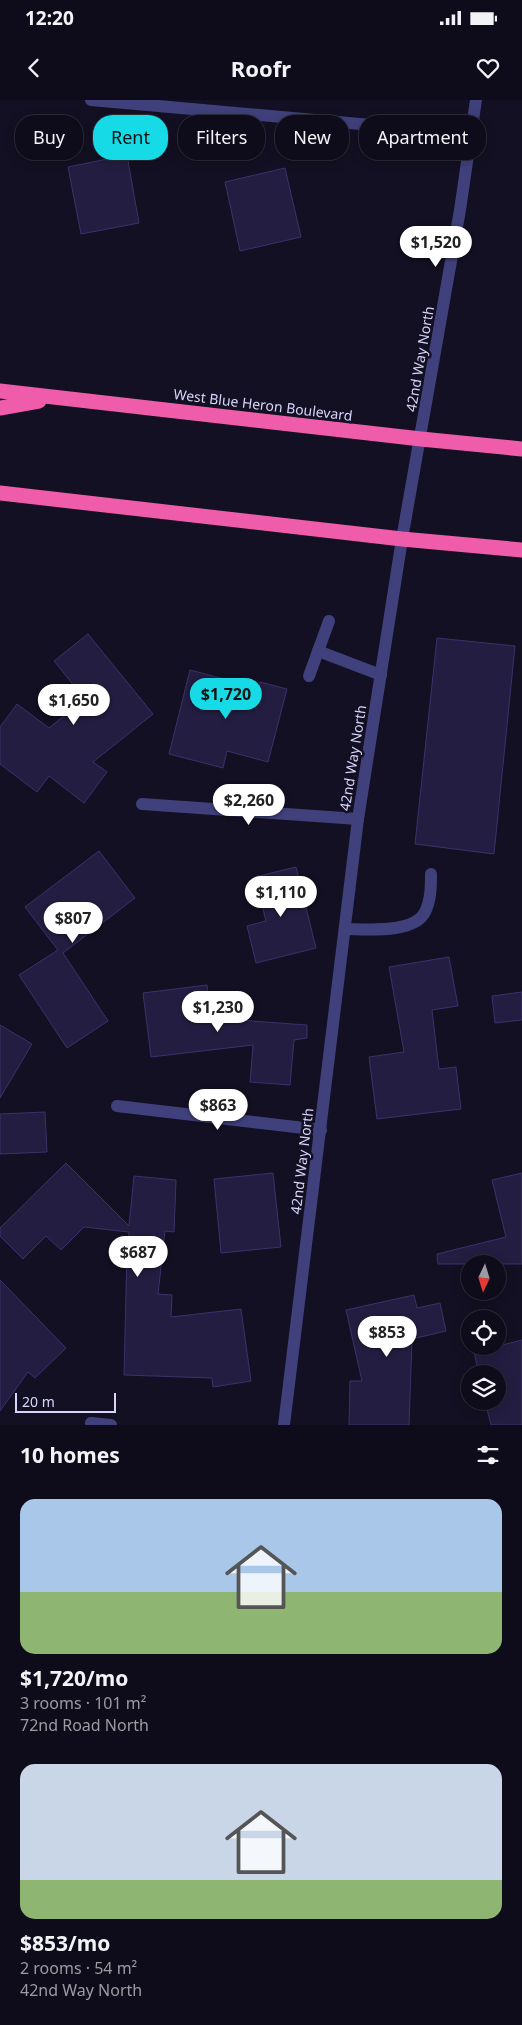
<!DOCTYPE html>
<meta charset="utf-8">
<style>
:root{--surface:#0e0c1a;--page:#171523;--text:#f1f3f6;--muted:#9b9ba2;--line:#2e2c39;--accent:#16dbe6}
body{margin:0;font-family:"Noto Sans",sans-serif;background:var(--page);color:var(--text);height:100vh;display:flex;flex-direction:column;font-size:19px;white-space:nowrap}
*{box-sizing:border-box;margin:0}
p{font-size:16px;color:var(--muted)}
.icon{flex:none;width:28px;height:28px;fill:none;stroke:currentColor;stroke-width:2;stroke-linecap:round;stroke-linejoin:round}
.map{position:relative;height:1325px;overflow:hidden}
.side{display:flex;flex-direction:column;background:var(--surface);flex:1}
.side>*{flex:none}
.banner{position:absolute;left:15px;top:15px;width:492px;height:45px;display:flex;gap:10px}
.needle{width:32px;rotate:184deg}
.controls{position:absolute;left:461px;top:1155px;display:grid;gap:10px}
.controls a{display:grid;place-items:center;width:45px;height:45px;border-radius:50%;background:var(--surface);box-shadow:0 2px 12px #0003,0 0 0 1px var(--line);font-size:25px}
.scale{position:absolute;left:15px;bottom:12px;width:101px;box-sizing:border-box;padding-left:5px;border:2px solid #d8d5fb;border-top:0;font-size:14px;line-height:18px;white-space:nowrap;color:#d8d5fb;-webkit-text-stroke:4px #121022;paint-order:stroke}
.price{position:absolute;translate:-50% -42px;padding:0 11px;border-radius:18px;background:#fff;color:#222;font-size:16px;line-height:32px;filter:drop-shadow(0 1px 2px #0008)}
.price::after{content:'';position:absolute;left:50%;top:30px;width:15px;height:11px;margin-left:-8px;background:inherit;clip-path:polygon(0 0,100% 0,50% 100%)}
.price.active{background:var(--accent);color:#111}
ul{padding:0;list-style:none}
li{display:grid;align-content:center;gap:10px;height:265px;padding:0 20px}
li span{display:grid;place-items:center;height:155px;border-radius:15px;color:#555}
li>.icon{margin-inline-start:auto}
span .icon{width:90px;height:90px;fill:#fffc;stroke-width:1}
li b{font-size:21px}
h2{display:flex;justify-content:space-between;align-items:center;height:60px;padding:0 20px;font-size:21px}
.pill{padding:0 18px;border-radius:20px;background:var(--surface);box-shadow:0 2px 12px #0003,0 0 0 1px var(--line);font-size:18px;line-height:45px}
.pill.active{background:var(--accent);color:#111}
.status{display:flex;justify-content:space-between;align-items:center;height:35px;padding:0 25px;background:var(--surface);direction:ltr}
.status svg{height:14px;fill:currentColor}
header{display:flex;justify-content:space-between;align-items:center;height:65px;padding:0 20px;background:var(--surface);font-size:22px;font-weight:700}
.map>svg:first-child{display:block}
.building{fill:#231e41;stroke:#3b326b}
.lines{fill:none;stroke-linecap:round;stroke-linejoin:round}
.lane{stroke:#40407c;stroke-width:12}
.street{stroke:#40407c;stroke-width:12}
.highway{stroke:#ef5caa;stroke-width:15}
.labels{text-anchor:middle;stroke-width:5;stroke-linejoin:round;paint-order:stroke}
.street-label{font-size:14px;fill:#d8d5fb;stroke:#121022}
</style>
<div class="status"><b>12:20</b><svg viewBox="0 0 49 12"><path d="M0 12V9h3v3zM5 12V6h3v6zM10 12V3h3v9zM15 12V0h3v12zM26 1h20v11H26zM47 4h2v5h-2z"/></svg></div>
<header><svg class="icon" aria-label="back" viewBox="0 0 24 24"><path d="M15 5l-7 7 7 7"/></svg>Roofr<svg class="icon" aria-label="heart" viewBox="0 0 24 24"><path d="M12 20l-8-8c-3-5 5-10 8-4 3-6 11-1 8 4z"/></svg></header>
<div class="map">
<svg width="522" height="1325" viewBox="0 0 522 1325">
<rect width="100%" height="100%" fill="#121022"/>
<g class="building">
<path d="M 127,55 L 139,123 L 81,134 L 68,67 Z"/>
<path d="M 285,68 L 301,137 L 240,151 L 225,82 Z"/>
<path d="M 88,534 L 153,614 L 93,662 L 107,672 L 84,703 L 49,676 L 37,692 L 0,664 L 0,627 L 17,604 L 49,628 L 85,599 L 54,561 Z"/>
<path d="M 437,538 L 515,546 L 494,754 L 415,744 Z"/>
<path d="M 190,570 L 259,588 L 260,582 L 287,589 L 268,662 L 227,651 L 223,668 L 169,654 Z"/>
<path d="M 99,751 L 135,798 L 63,853 L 108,921 L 67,948 L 19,875 L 58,850 L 25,807 Z"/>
<path d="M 296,767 L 316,848 L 256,863 L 247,826 L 266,821 L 255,777 Z"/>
<path d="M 449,857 L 458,906 L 432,910 L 439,969 L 456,967 L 461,1009 L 377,1019 L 369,957 L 404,952 L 389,867 Z"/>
<path d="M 207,885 L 211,918 L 307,925 L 307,938 L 294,940 L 290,985 L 250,982 L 253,945 L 151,957 L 143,893 Z"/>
<path d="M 522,892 L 522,920 L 495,923 L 492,896 Z"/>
<path d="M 0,925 L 32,944 L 0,998 Z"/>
<path d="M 45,1012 L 47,1052 L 0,1054 L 0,1014 Z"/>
<path d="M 66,1063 L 129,1126 L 134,1076 L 176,1080 L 174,1132 L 165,1131 L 158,1194 L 172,1195 L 171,1217 L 241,1209 L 251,1281 L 213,1287 L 212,1278 L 124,1275 L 127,1153 L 129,1132 L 84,1127 L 61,1150 L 46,1136 L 23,1159 L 0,1136 L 0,1128 Z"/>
<path d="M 273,1073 L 281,1147 L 221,1153 L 214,1079 Z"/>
<path d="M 522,1073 L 522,1164 L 438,1164 L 437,1154 L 506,1137 L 492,1080 Z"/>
<path d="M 0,1180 L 66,1248 L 35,1278 L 28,1272 L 0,1311 Z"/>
<path d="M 414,1195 L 417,1208 L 440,1203 L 446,1231 L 412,1239 L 409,1325 L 349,1325 L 350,1281 L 362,1281 L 346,1210 Z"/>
<path d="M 522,1240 L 522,1325 L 491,1325 L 485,1301 L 498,1301 L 498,1274 L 479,1274 L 474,1252 Z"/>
</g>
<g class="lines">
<g class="lane">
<path d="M 318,551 L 381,575"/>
<path d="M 309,576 L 329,521"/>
<path d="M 345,829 C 366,829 414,834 425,812 C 431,800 431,786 431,774"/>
</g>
<g class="street">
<path d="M 91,0 L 472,34"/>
<path d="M 142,704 L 358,719"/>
<path d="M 117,1006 L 321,1030"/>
<path d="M 91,1323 L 111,1325"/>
<path d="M 284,1325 L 358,719 L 402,439 L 460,110 L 476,0"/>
</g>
<g class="highway">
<path d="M 0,291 L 421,339 L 522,349"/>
<path d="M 0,308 L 39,301"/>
<path d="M 0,393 L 402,439 L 522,450"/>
</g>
</g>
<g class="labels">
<g class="street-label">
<text transform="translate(420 259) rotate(-80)" y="5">42nd Way North</text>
<text transform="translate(263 305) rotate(7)" y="5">West Blue Heron Boulevard</text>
<text transform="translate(353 658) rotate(-81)" y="5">42nd Way North</text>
<text transform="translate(302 1061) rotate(-83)" y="5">42nd Way North</text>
</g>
</g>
</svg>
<div class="controls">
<a><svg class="needle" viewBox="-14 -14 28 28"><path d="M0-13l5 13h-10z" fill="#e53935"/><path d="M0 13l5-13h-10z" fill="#9b9ba2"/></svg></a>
<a><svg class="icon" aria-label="locate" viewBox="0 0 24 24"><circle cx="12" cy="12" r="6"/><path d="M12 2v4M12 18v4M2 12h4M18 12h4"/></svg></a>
<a><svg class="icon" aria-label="layers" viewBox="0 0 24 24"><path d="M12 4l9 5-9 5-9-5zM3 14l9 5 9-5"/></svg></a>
</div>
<div class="scale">20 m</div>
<b class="price" style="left:436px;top:168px">$1,520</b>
<b class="price active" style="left:226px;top:620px">$1,720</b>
<b class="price" style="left:74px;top:626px">$1,650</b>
<b class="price" style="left:249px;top:726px">$2,260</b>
<b class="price" style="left:281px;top:818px">$1,110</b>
<b class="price" style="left:73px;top:844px">$807</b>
<b class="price" style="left:218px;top:933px">$1,230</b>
<b class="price" style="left:218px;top:1031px">$863</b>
<b class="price" style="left:138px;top:1178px">$687</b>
<b class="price" style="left:387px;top:1258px">$853</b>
<div class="banner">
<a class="pill">Buy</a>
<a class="pill active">Rent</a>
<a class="pill">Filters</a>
<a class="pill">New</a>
<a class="pill">Apartment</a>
</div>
</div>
<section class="side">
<h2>10 homes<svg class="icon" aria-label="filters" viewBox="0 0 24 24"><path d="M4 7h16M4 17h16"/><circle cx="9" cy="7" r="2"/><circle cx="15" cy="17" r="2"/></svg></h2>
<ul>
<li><span style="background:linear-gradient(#a9c7e8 60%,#8fb573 0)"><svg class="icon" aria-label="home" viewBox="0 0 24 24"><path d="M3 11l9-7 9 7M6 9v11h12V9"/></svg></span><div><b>$1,720/mo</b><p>3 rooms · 101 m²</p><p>72nd Road North</p></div></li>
<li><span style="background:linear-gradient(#c9d6e8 75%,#8fb573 0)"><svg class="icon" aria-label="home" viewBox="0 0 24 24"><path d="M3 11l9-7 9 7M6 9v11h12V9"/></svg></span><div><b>$853/mo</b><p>2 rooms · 54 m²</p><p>42nd Way North</p></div></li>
</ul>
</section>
